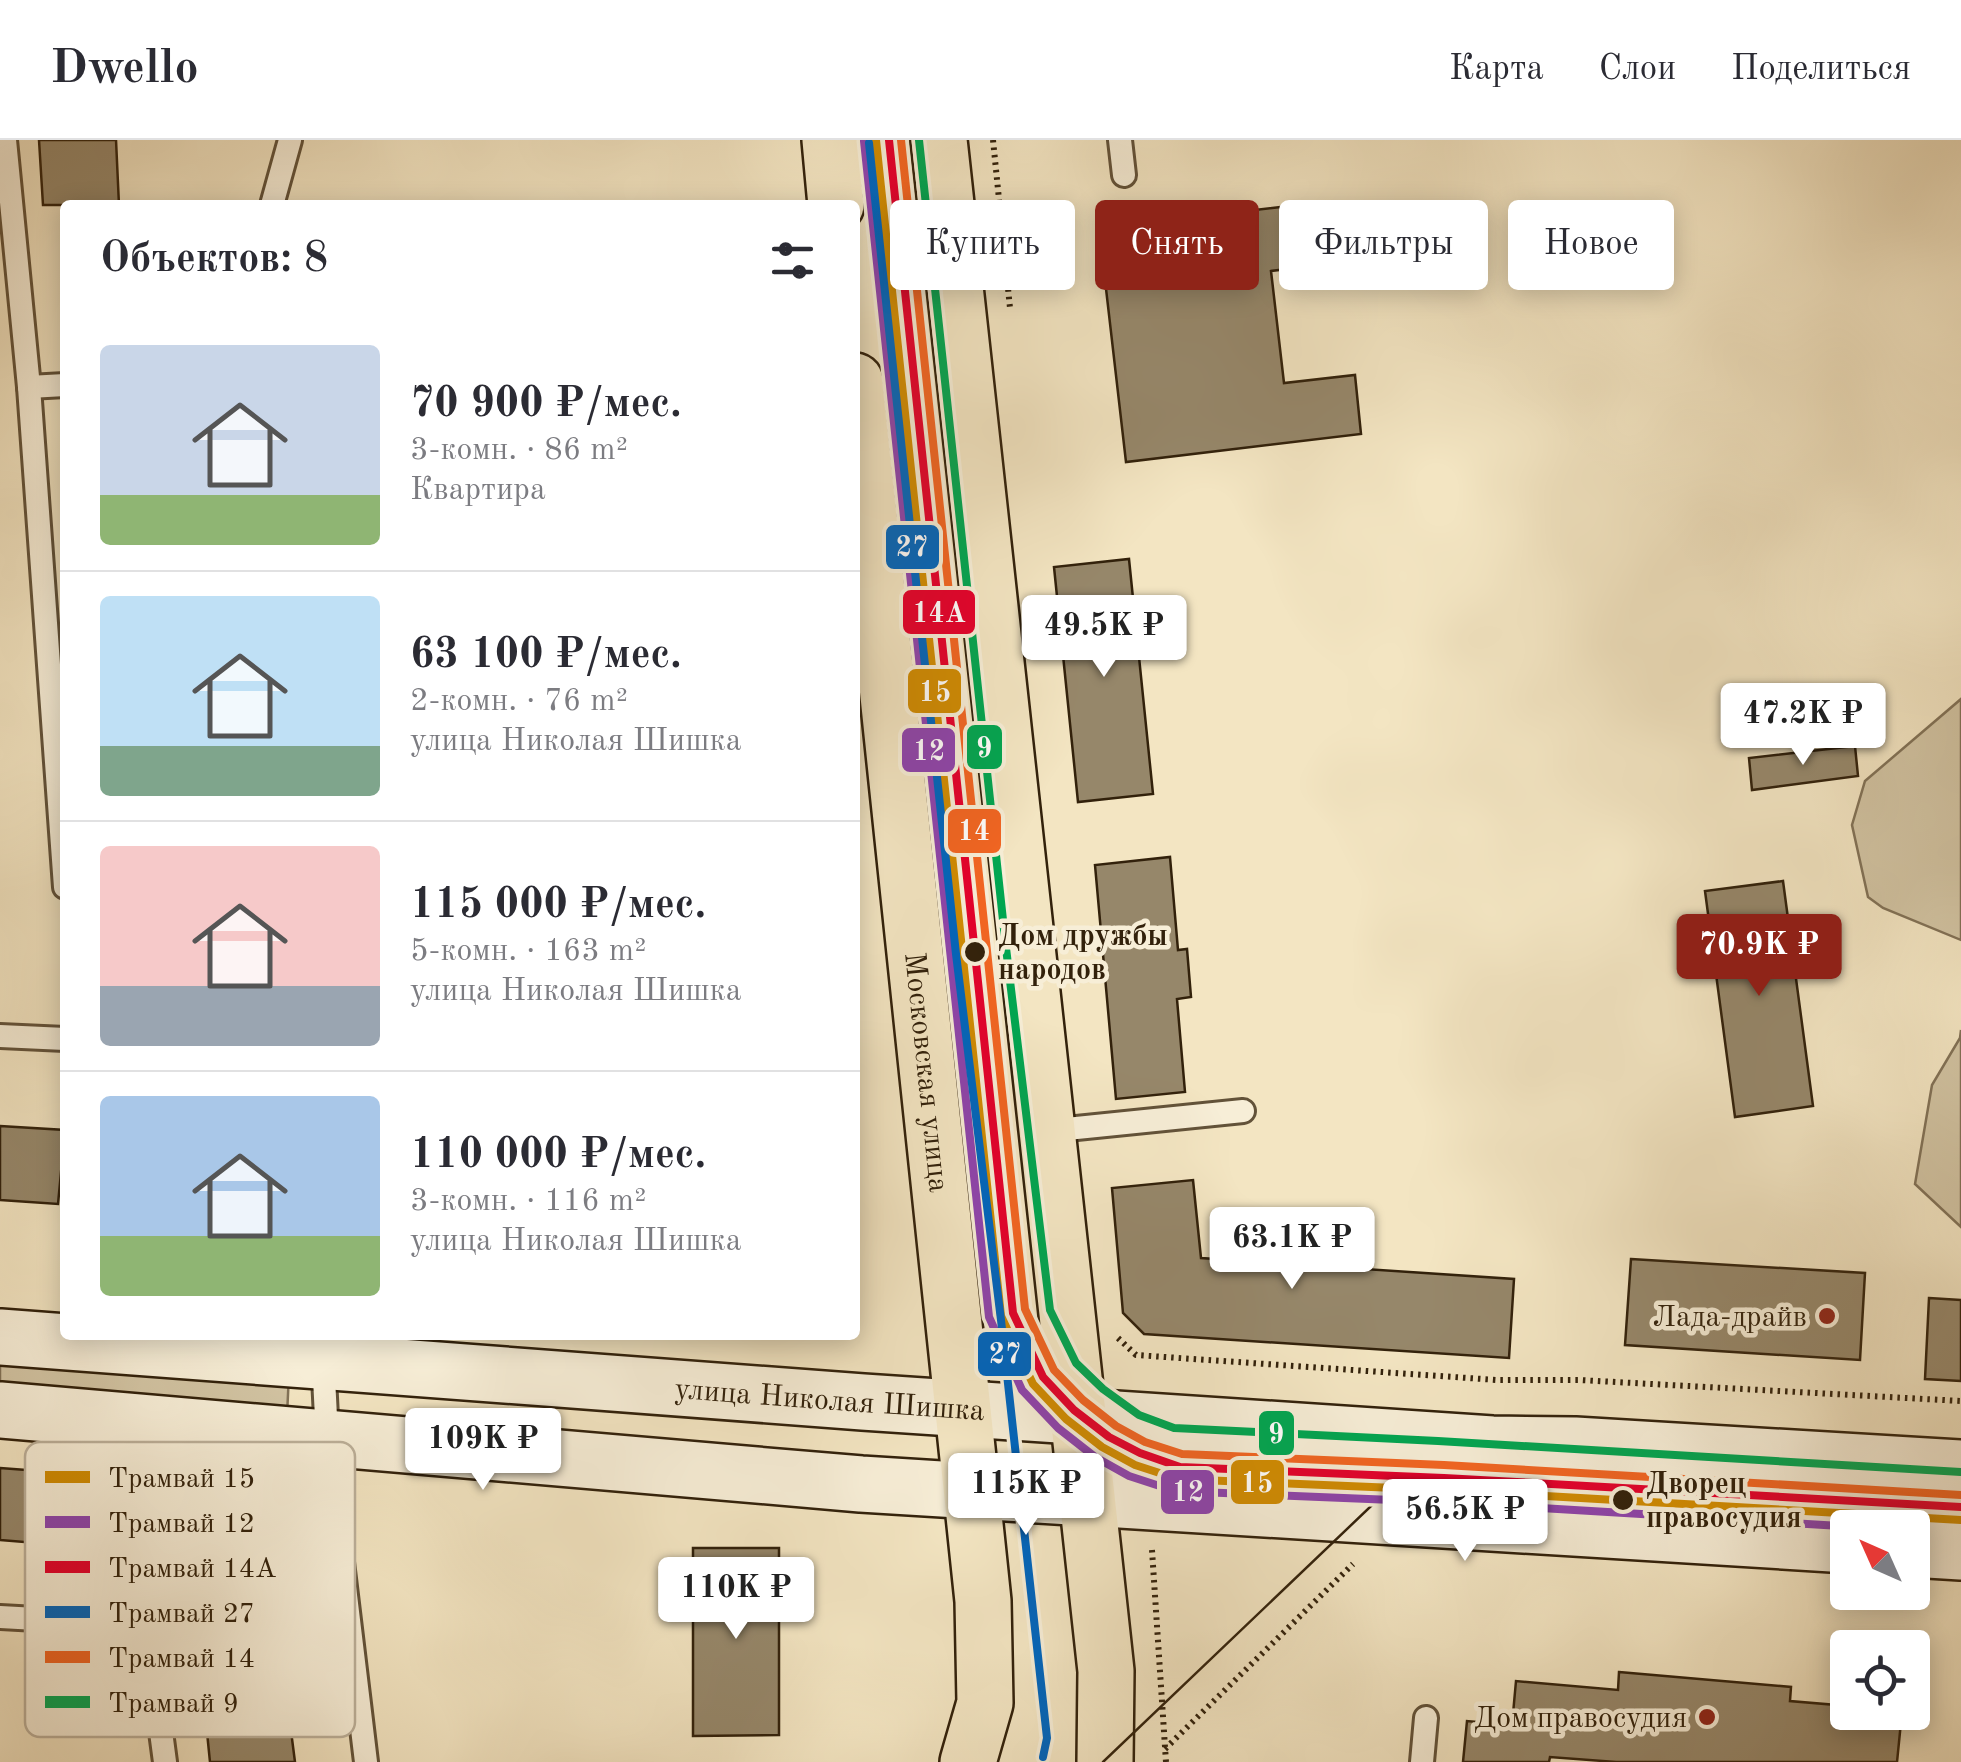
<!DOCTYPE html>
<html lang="ru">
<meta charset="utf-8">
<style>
:root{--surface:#fff;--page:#f2f2f3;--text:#2b2b33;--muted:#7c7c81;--line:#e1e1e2;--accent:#8f2418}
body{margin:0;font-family:"Old Standard TT",serif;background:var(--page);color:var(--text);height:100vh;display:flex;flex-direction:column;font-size:38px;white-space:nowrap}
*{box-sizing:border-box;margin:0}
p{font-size:32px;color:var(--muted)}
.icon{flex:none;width:55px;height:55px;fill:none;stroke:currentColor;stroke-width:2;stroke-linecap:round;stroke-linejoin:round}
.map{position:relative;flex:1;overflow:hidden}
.details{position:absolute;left:60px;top:60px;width:800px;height:1140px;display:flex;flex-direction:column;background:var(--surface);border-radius:10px;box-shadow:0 5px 25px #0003}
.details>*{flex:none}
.guide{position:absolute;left:890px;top:60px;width:920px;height:90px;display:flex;gap:20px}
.needle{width:65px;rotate:315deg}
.controls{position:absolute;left:1830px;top:1370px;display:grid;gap:20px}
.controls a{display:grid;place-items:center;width:100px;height:100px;border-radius:10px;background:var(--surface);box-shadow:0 5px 25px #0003;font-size:50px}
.price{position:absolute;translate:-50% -85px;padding:0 22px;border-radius:10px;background:#fff;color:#222;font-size:32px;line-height:65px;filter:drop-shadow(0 2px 5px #0008)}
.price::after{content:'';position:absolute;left:50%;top:60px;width:30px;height:22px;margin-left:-15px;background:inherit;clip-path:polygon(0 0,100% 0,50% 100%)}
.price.current{background:var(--accent);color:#fff}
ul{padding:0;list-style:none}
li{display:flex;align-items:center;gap:30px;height:250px;padding:0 40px}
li+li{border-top:2px solid var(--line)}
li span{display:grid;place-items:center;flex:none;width:280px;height:200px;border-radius:10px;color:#555}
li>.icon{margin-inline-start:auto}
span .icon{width:120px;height:120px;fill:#fffc;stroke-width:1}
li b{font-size:42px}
h2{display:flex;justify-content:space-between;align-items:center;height:120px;padding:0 40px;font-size:42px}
.chip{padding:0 35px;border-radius:10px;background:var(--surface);box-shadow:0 5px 25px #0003;font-size:35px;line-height:90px}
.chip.current{background:var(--accent);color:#fff}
header{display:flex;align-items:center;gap:60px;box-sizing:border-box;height:140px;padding:0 50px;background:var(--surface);border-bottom:2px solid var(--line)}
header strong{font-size:48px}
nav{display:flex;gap:55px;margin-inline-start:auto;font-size:35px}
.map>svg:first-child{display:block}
.green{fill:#d2c4a3;stroke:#827257;stroke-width:2.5}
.building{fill:#96876a;stroke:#32210b;stroke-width:2.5}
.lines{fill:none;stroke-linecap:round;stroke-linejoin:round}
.lane-casing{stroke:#625239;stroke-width:28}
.secondary-casing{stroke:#32210b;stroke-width:60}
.primary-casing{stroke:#32210b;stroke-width:60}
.path{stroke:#32210b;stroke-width:6;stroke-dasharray:2.5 5;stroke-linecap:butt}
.lane{stroke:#f7eed7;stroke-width:22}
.secondary{stroke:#f7eed7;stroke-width:55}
.primary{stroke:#f3e5c2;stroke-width:55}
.tram{stroke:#32210b;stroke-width:2.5}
.tram-1-casing{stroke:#f7eed7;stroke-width:15}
.tram-2-casing{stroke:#f7eed7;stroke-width:15}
.tram-3-casing{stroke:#f7eed7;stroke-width:15}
.tram-4-casing{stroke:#f7eed7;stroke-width:15}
.tram-5-casing{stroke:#f7eed7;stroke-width:15}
.tram-6-casing{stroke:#f7eed7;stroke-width:15}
.tram-1{stroke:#d08b02;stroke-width:8}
.tram-2{stroke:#8e44ad;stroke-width:8}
.tram-3{stroke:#e4002b;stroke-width:8}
.tram-4{stroke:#0065bd;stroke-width:8}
.tram-5{stroke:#f26522;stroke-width:8}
.tram-6{stroke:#00a651;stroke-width:8}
.stop-dot{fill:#32210b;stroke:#f7eed7;stroke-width:4}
.poi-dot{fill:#8f2418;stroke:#f7eed7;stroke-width:4}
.labels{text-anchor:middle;stroke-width:9;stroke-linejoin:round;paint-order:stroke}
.stop-label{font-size:30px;font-weight:bold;fill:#32210b;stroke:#f7eed7;text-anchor:start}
.street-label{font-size:30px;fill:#32210b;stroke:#f7eed7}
.poi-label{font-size:30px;fill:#32210b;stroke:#f7eed7;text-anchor:end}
.key{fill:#f7eed7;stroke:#bcb09a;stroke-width:2.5}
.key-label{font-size:28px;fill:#32210b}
.line-badge{stroke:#f7eed7;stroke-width:4}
.badge-label{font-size:28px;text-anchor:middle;font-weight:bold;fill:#fff}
</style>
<header>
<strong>Dwello</strong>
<nav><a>Карта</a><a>Слои</a><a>Поделиться</a></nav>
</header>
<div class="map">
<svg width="1961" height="1622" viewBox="0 0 1961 1622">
<rect width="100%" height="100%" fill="#f3e5c2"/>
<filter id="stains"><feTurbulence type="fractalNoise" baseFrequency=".002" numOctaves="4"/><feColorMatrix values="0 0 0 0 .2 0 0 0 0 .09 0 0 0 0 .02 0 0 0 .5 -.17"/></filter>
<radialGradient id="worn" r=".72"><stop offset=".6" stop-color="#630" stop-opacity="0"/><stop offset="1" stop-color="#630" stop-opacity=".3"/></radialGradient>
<g class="green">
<path d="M 1961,559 L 1961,800 L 1883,768 L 1868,757 L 1852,685 L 1865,641 Z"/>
<path d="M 1961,890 L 1961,1087 L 1915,1044 L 1932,945 L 1960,898 Z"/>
<path d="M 0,1216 L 289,1233 L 287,1276 L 0,1259 Z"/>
</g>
<g class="building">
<path d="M 39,0 L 116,0 L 119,65 L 43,65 Z"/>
<path d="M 1307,64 L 1308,73 L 1333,70 L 1339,123 L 1271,131 L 1284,243 L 1355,235 L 1361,294 L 1126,322 L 1099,88 Z"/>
<path d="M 1129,419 L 1153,654 L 1078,662 L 1054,427 Z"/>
<path d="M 1855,606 L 1858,636 L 1752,650 L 1749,618 Z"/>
<path d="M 1170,717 L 1178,810 L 1187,809 L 1191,857 L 1177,859 L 1185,952 L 1116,959 L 1095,725 Z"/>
<path d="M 1783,741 L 1813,966 L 1735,977 L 1705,751 Z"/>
<path d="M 0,986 L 65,990 L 58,1064 L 0,1060 Z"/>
<path d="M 1193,1040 L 1201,1118 L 1514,1139 L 1509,1218 L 1144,1194 L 1123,1173 L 1112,1048 Z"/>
<path d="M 1631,1119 L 1865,1133 L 1860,1220 L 1625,1205 Z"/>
<path d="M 1929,1158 L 1961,1160 L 1961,1241 L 1925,1239 Z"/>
<path d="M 0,1328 L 92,1335 L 85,1407 L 0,1400 Z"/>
<path d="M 259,1342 L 295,1622 L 210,1622 L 183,1354 Z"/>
<path d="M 693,1408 L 779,1408 L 779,1595 L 693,1596 Z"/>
<path d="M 1619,1532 L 1791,1547 L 1790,1561 L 1848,1566 L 1848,1572 L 1902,1572 L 1897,1622 L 1616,1622 L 1550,1617 L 1549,1622 L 1463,1622 L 1467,1581 L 1512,1585 L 1516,1541 L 1618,1550 Z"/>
</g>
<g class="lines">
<g class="lane-casing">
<g id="lane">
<path d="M 5,0 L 29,247 L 65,747"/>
<path d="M 1120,0 L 1124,35"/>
<path d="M 272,65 L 290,0"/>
<path d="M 29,247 L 65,245"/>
<path d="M 0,896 L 65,899"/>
<path d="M 1047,991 L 1243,971"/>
<path d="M 323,1218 L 327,1297 L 366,1622"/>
<path d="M 135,1395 L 165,1622"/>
<path d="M 0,1477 L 91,1482"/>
<path d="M 1422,1622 L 1426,1578"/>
</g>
</g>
<g class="secondary-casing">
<g id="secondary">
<path id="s1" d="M 0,1197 L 863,1262 L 1492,1304 L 1575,1305 L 1961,1328"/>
<path d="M 0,1270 L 861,1344 L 1848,1405"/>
<path d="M 1912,1409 L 1961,1412"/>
</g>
</g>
<g class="primary-casing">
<g id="primary">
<path d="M 830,0 L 836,65"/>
<path d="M 939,0 L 1106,1531 L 1105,1622"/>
<path id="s2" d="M 855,241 L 983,1461 L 985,1563 L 968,1622"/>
</g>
</g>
<g class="path">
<path d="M 993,0 L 1010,168"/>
<path d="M 1118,1198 L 1136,1215 L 1497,1240 L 1579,1240 L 1961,1261"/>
<path d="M 1152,1410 L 1166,1622"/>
<path d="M 1853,1455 L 1901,1458"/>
<path d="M 1165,1609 L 1353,1424"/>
</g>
<use href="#lane" class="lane"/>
<use href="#secondary" class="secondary"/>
<use href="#primary" class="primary"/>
<path class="tram" d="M 1103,1622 L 1391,1347 L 1437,1326"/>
<g class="tram-1-casing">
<path id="tram-1" d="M 876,0 L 1001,1176 L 1033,1244 L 1066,1279 L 1102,1307 L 1135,1325 L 1178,1339 L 1443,1350 L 1961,1380"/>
</g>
<g class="tram-2-casing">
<path id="tram-2" d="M 864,1 L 989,1177 L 1022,1250 L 1058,1288 L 1095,1317 L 1129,1336 L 1175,1351 L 1442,1362 L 1874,1388"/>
</g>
<g class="tram-3-casing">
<path id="tram-3" d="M 889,0 L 1013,1173 L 1043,1237 L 1074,1270 L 1109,1297 L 1140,1313 L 1180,1327 L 1444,1338 L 1961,1367"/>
</g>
<g class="tram-4-casing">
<path id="tram-4" d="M 869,3 L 956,814 L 1001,1180 L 1047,1598 L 1043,1617"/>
</g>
<g class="tram-5-casing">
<path id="tram-5" d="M 901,0 L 1025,1169 L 1054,1230 L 1083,1260 L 1116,1286 L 1145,1302 L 1182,1314 L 1444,1325 L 1961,1355"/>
</g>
<g class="tram-6-casing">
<path id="tram-6" d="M 919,0 L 1006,808 L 1050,1170 L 1076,1223 L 1103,1249 L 1139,1275 L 1174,1288 L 1438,1301 L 1961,1332"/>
</g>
<use href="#tram-1" class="tram-1"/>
<use href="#tram-2" class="tram-2"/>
<use href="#tram-3" class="tram-3"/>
<use href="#tram-4" class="tram-4"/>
<use href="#tram-5" class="tram-5"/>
<use href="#tram-6" class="tram-6"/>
</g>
<g class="stop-dot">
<circle cx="975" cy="812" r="12"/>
<circle cx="1623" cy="1360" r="12"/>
</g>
<g class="poi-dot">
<circle cx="1827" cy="1176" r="10"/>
<circle cx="1707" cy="1577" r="10"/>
</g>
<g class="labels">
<g class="stop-label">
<text x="998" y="805">Дом дружбы<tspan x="998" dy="34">народов</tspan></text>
<text x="1646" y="1353">Дворец<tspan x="1646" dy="34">правосудия</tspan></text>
</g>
<g class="street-label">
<text dy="10" stroke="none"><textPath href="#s2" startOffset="695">Московская улица</textPath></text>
<text dy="10" stroke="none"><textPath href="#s1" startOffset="832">улица Николая Шишка</textPath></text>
</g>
<g class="poi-label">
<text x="1807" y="1186">Лада-драйв</text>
<text x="1687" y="1587">Дом правосудия</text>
</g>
</g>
<rect x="25" y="1302" width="330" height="295" rx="15" class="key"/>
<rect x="45" y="1331" width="45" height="12" fill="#d08b02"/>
<rect x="45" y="1376" width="45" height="12" fill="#8e44ad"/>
<rect x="45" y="1421" width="45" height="12" fill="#e4002b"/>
<rect x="45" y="1466" width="45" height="12" fill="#0065bd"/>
<rect x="45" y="1511" width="45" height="12" fill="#f26522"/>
<rect x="45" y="1556" width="45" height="12" fill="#00a651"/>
<g class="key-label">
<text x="108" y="1347">Трамвай 15</text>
<text x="108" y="1392">Трамвай 12</text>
<text x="108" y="1437">Трамвай 14А</text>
<text x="108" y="1482">Трамвай 27</text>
<text x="108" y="1527">Трамвай 14</text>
<text x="108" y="1572">Трамвай 9</text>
</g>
<g class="line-badge">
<rect x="884" y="383" width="57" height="48" rx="10" fill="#0065bd"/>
<rect x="901" y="448" width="76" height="48" rx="10" fill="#e4002b"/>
<rect x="906" y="527" width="57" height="48" rx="10" fill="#d08b02"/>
<rect x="965" y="583" width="39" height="48" rx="10" fill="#00a651"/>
<rect x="900" y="586" width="57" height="48" rx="10" fill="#8e44ad"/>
<rect x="946" y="667" width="57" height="48" rx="10" fill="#f26522"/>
<rect x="976" y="1190" width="57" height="48" rx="10" fill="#0065bd"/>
<rect x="1257" y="1269" width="39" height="48" rx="10" fill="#00a651"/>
<rect x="1229" y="1318" width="57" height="48" rx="10" fill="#d08b02"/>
<rect x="1159" y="1328" width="57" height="48" rx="10" fill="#8e44ad"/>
</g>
<g class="badge-label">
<text x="912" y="416">27</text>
<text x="939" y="482">14А</text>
<text x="935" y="561">15</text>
<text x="984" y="617">9</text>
<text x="929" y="620">12</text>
<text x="974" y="700">14</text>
<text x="1005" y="1223">27</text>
<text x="1276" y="1303">9</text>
<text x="1257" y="1352">15</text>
<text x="1188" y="1361">12</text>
</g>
<rect width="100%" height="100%" filter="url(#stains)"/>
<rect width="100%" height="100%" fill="url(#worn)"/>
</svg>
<div class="controls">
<a><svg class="needle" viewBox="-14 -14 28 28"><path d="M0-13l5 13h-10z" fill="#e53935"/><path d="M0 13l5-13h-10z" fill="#7c7c81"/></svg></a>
<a><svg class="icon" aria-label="locate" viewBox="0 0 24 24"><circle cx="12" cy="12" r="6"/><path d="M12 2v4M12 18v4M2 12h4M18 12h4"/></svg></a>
</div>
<b class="price" style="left:1104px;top:540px">49.5K ₽</b>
<b class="price" style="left:1803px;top:628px">47.2K ₽</b>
<b class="price current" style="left:1759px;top:859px">70.9K ₽</b>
<b class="price" style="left:1292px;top:1152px">63.1K ₽</b>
<b class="price" style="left:483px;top:1353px">109K ₽</b>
<b class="price" style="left:1026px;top:1398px">115K ₽</b>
<b class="price" style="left:1465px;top:1424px">56.5K ₽</b>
<b class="price" style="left:736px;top:1502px">110K ₽</b>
<div class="guide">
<a class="chip">Купить</a>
<a class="chip current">Снять</a>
<a class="chip">Фильтры</a>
<a class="chip">Новое</a>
</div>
<section class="details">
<h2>Объектов: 8<svg class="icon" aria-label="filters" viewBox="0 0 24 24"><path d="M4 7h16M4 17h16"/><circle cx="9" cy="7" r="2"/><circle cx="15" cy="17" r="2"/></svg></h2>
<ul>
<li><span style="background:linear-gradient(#c9d6e8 75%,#8fb573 0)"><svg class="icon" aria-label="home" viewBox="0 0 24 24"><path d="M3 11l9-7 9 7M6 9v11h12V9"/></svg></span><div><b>70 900 ₽/мес.</b><p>3-комн. · 86 m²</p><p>Квартира</p></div></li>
<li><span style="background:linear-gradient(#bfe0f5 75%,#7fa58c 0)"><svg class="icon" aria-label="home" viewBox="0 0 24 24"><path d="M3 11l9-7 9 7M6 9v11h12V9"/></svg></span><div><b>63 100 ₽/мес.</b><p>2-комн. · 76 m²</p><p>улица Николая Шишка</p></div></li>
<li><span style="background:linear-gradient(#f6c9c9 70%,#9aa5b1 0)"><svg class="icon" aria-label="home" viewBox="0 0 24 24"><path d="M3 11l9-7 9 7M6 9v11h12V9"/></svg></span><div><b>115 000 ₽/мес.</b><p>5-комн. · 163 m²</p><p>улица Николая Шишка</p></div></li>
<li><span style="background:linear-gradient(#a9c7e8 70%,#8fb573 0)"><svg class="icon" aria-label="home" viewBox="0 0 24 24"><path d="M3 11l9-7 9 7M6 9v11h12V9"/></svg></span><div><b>110 000 ₽/мес.</b><p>3-комн. · 116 m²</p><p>улица Николая Шишка</p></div></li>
</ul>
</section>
</div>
